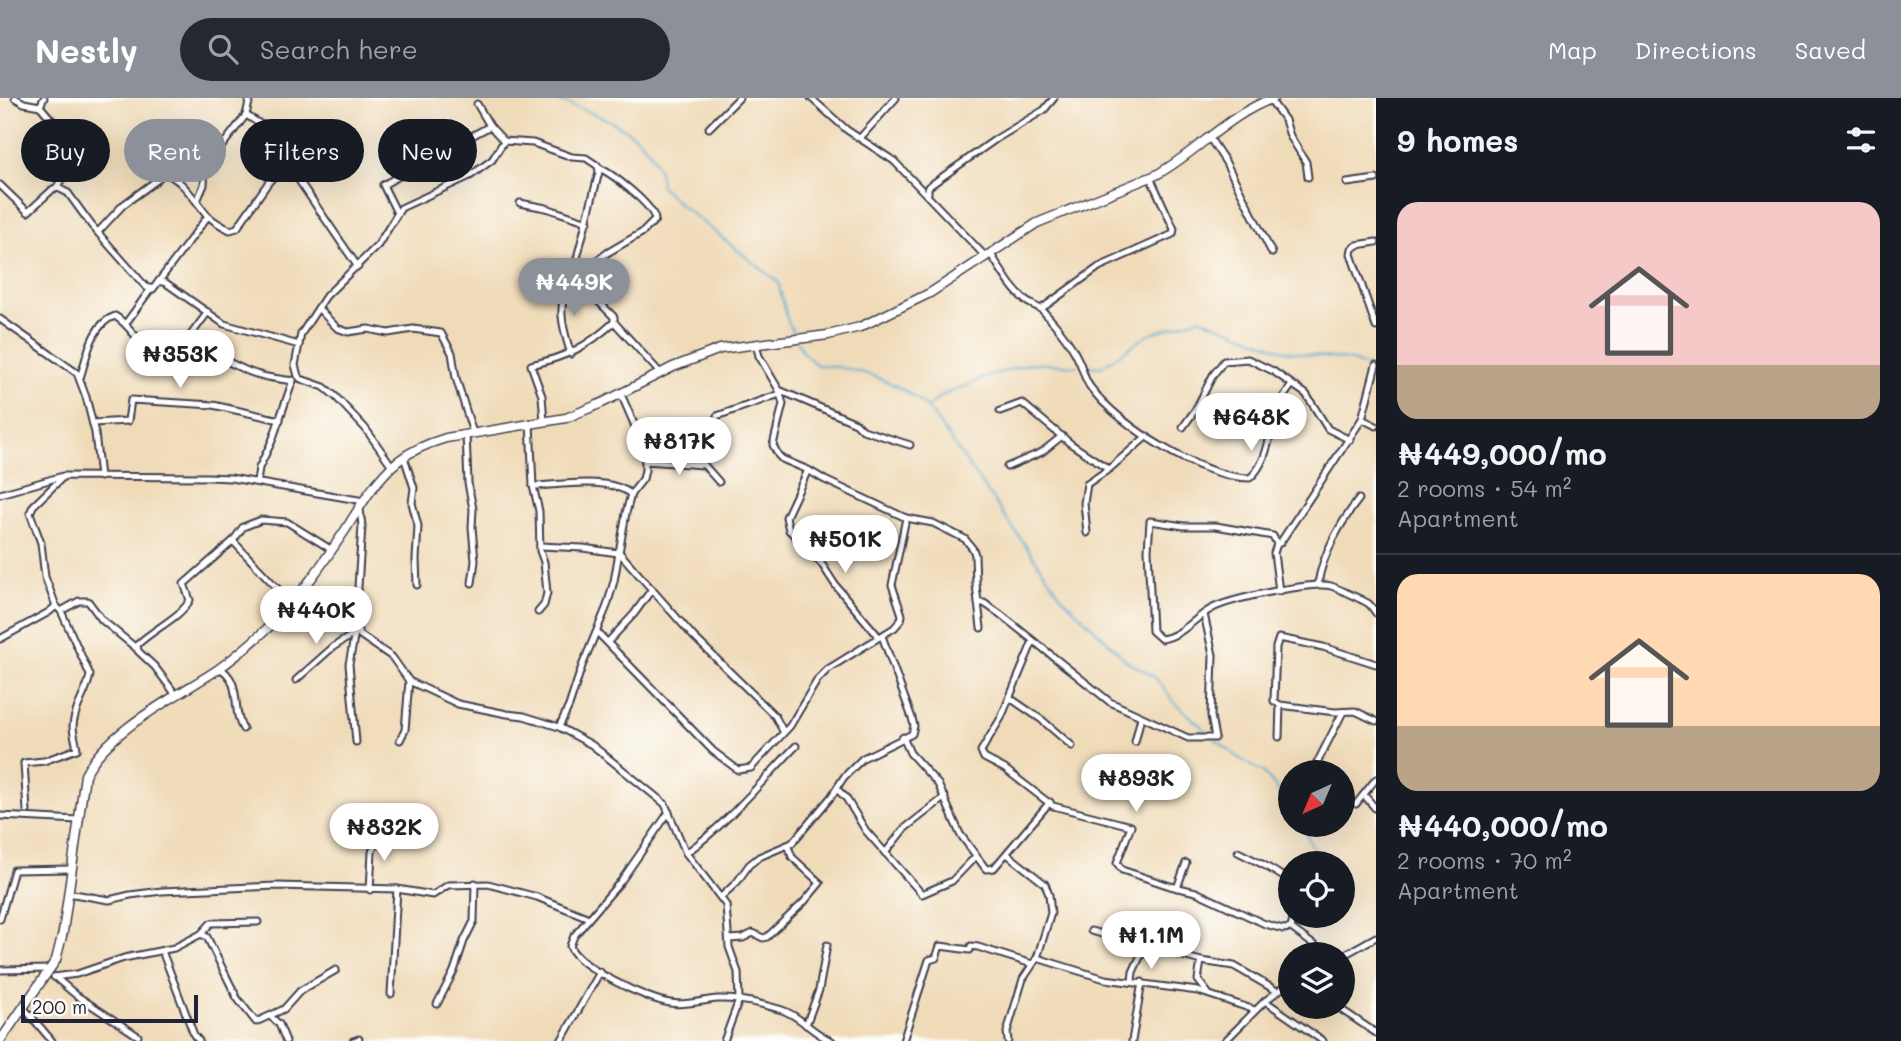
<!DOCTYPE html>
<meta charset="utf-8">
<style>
:root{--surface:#171b24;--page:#242831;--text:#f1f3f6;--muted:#9ea1a6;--line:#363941;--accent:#8c9099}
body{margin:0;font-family:Mali,sans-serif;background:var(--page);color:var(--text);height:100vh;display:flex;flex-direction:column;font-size:26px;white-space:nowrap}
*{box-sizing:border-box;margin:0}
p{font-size:23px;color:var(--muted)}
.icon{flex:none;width:38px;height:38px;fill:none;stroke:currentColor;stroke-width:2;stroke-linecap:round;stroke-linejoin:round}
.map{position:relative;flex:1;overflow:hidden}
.details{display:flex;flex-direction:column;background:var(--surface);width:525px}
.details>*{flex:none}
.guide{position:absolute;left:21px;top:21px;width:665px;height:63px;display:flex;gap:14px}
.needle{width:46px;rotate:224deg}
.buttons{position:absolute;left:1278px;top:662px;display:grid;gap:14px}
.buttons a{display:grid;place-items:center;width:77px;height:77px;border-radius:50%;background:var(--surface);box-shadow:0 7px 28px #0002;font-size:35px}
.scale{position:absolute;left:21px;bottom:18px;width:177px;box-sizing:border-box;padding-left:7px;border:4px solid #22223b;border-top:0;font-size:19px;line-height:24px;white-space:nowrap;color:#22223b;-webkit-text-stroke:5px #fdfcf7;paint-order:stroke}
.price{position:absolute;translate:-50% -60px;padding:0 16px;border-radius:24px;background:#fff;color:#222;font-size:23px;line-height:46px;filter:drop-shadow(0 2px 4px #0008)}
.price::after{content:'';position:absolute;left:50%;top:42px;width:21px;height:16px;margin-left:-10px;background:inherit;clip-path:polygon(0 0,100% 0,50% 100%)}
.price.on{background:var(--accent);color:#fff}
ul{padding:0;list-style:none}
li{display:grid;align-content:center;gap:14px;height:371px;padding:0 21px}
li+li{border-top:2px solid var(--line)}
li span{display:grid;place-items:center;height:217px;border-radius:21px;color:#555}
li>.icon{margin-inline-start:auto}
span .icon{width:126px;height:126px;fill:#fffc;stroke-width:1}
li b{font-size:30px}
h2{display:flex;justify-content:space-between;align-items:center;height:84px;padding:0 21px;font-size:30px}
.chip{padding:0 24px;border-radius:32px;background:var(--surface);box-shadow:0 7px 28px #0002;font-size:24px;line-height:63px}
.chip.on{background:var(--accent);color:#fff}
header{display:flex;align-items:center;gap:42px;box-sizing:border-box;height:98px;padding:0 35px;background:var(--accent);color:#fff}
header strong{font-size:33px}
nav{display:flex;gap:38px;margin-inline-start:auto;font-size:24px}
.search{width:490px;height:63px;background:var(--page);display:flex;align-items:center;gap:18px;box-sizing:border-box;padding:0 24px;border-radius:38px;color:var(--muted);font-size:26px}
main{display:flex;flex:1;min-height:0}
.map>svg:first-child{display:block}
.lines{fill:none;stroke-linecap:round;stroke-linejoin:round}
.stream{stroke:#53a9cf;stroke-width:2}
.street-casing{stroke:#413e4e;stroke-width:9}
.secondary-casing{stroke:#413e4e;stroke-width:11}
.street{stroke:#fff;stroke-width:5}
.secondary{stroke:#fff;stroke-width:8}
</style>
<header>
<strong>Nestly</strong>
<div class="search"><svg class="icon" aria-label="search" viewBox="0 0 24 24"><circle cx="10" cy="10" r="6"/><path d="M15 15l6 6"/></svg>Search here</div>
<nav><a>Map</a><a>Directions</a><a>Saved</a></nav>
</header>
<main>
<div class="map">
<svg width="1376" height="943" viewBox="0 0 1376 943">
<rect width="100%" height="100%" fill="#fdfcf7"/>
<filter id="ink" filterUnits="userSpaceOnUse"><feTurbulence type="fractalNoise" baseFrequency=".0143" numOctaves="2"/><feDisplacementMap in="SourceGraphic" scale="14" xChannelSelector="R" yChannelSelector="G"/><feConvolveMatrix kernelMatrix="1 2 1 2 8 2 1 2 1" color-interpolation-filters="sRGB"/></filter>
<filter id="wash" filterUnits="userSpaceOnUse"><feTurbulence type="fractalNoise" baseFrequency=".00686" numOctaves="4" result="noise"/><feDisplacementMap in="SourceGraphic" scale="28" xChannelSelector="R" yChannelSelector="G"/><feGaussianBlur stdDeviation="1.57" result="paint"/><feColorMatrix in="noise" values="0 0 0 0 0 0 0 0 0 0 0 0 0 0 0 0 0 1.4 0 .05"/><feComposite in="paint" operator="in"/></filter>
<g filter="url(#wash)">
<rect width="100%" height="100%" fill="#f0dbb9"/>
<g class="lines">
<g class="stream">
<path d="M 558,0 L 561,4 C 602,18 659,36 661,88 L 678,105 L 778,184 L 788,224 L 795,238"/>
<path d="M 798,244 L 803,255 L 817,267 C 857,269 898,283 928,310 L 1062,499 L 1128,564 L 1155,579 L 1174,604 L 1211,637"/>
<path d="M 1083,268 L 1101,269 L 1149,236 L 1200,220 L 1285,253 L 1352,263 L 1372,271"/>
<path d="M 929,309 L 939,299 L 989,278 L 1031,265 L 1077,268"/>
<path d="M 1215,641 L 1242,662 L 1263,674 L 1290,707"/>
<path d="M 1302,726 L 1320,765"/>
</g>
</g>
</g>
<g filter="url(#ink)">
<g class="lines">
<g class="street-casing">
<g id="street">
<path d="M 15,0 L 24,5 L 40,8 L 44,0"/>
<path d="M 811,0 L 847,32 L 894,63 L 985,158"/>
<path d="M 1269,0 L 1285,22 L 1290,38 L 1306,64 L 1308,79"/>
<path d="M 40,8 L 80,55"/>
<path d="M 709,30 L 739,0"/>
<path d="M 1209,39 L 1225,63 L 1272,155"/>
<path d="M 860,40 L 896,0"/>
<path d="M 504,43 L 533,45 L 572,59 L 586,60 L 598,68 L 599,74 L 575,168 L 595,200 L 614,219 L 614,224 L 661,276"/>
<path d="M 287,65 L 358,169"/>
<path d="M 1347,85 L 1376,81"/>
<path d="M 0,87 L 28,114 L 53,91 L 58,90 L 68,95 L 92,128 L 146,189 L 153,191 L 159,183"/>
<path d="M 56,90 L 80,55 L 102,45"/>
<path d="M 928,95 L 928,89 L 996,41 L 1044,12 L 1054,0"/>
<path d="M 197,103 L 204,87 L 205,70 L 246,17 L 250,0"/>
<path d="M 520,105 L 546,110 L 588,124"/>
<path d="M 397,115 L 383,87 L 490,28"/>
<path d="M 208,118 L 159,183 L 166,185 L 224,226 L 299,247"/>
<path d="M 99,133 L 123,107 L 157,82 L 163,75 C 181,79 195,103 207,117 C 213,123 222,128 230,132 L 237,130 L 268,85 L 288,62 C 286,39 263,28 246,17"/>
<path d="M 1376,144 L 1357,147 L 1352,151 L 1351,156 L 1376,229"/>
<path d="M 990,155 C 1001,171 1010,190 1025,202 C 1030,207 1038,208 1043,213 C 1055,226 1071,245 1078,261 C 1083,270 1084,282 1091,290 C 1119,328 1202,380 1250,380 C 1269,363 1269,334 1277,311 C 1280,302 1286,295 1292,287"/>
<path d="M 579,176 L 607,155 L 643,134 L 655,122 C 654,108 613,76 599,70"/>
<path d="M 318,210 L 337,230 L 348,234 L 368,231 L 388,235 L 413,231 L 441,235 L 452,255 L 456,280 L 473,335"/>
<path d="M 1041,211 L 1099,169 L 1173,136 L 1174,131 L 1150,79"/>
<path d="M 0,221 L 77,275 L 86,299 L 95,335 L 100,379"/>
<path d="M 126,225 L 150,192"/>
<path d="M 756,246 L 759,258 L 779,292 L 783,306 L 773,347 L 778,357 L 782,361 L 808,372 L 825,382 L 906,420 L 933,425 L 965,441 L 973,451 L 975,457 L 976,487 L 981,530"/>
<path d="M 180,256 L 181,250 L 208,214"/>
<path d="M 571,256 C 563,231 551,195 582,180"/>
<path d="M 1376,267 L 1362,321 L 1280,445 L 1277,446 L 1273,438 L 1216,428 L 1184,428 L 1150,423 L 1148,452 L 1152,533 L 1161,541 C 1182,538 1193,521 1211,511 C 1229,501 1313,483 1331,488 C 1335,489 1367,504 1369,506 C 1372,509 1374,512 1376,515"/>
<path d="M 80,280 C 87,259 91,226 115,218 C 132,228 139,249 158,257 C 172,263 185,254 200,255 C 218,255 238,271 256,276 C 267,280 281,281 293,283"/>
<path d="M 779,292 L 856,325 L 863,332 L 910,347"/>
<path d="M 1000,313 L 1022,305 L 1071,346 L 1109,371"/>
<path d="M 717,318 L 780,296"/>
<path d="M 1362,321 L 1376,328"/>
<path d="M 544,324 L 542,298 L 531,267 C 566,259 587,249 614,224"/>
<path d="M 93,325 L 128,323 L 131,302 L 213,307 L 280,322"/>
<path d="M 530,325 L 533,388 L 539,413 L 540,453 L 544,464 L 547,495 L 544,507 L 538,514"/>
<path d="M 1183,329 L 1196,311 L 1213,277 L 1224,263 L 1248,261 L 1273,273 L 1306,296 L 1328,331 L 1350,342"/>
<path d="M 466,336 L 468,385 L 473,411 L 472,429 L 475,463 L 472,485"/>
<path d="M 404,359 L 414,390 L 412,405 L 418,428 L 416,461 L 417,487"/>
<path d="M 645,363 L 704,367 L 719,384"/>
<path d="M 392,368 L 365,330 L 335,298 L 324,289 L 301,281 L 298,278 L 295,267 L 301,236 L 326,198 L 378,147 L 401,110 L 470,78 L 492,62 L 504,43 L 490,28 L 477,6"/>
<path d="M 1007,369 L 1042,354 L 1062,338"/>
<path d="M 808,372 L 786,419 L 789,432 L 821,465 L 836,488 L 879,539"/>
<path d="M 257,384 L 259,370 L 272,343 L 293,282"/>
<path d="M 533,388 C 562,387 608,378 631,396"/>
<path d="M 0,396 L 63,378 L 208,379 L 231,380 L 364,403"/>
<path d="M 1087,435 L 1084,405 L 1087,386 L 1109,371 L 1147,338"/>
<path d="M 233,443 L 292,506"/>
<path d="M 1277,446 L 1274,455 L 1279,493"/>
<path d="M 540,448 L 583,450 L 618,455"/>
<path d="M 618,453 L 693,538 L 775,618 L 783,633"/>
<path d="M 1318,486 C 1322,457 1341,424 1359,401"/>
<path d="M 978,505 L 984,505 L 1000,516 L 1110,604 L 1188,640 L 1215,640 L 1211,618 L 1213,557 L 1204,516"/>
<path d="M 61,513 L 79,503 L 88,503 L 102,522 L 136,550"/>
<path d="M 357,531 L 360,537 L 392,559 L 409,583 L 458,606 L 507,616 L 524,618 L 559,629 L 592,647 L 665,706 L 686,755 L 726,807 L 729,849 L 738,874 L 739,902 L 724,943"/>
<path d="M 597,534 L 713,653 L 738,672 L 751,670 L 790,628 L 818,581 L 828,571 L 894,530 L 901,522 L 902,517 L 892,487 L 906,420"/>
<path d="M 0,541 L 49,514 L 56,508 L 45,479 L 41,445 L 30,415 L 33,408 L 62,380"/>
<path d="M 1033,543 L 1001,620 L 981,653 L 984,660 L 1005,671 L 1053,708 L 1131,728 L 1117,765 L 1122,772 L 1170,788 L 1196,794 L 1265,826 L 1283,831 L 1291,830 L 1326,856"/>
<path d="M 608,544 L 634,516 L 652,491"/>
<path d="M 1376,566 L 1323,549 L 1279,540 L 1276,549 L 1274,603 L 1280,607 L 1335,614 L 1355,613 L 1376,623"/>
<path d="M 219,570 C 243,582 231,613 243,631"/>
<path d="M 296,582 L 333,549 L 354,536"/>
<path d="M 176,597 L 155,569 L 138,553 L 137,547 C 152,532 181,519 190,502 L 184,486 L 233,443 L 243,429 L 261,422 L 287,424 L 332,452"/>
<path d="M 1010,600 L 1042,622 L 1072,648"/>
<path d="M 559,629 L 569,608 L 582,568 L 607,508 L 614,483 L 626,415 L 631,396 L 643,381 L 645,372 L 645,360 L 634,326 L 621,296"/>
<path d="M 903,639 L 910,655 L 938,686 L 960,736 L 986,771 L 994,770 L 1050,704"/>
<path d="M 1279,639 L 1280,607"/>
<path d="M 400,642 L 405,632 L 409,583"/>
<path d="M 356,644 L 349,566 L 359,514 L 358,489 L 362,428 L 360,411"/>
<path d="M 1135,644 L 1141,619"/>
<path d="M 1316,667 L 1343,614"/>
<path d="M 837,691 L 846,700 L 866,733 L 922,796 L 952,783 L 976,758"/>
<path d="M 1364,697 L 1376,711"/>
<path d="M 1356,706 L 1376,681"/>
<path d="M 27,713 L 24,665 L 44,663 L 77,651 C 76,644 73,635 73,628 C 74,609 87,595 90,577 L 61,513 L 56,508"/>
<path d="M 669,714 L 621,783 L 574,838 L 570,848 C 577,869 648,902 670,905 C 686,908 702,902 718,901 C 740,900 762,906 782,912 C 801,918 813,936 832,943"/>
<path d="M 0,718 L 78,722"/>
<path d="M 1238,754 L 1264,767 L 1290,783"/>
<path d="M 686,755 C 728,725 760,685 796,648"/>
<path d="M 885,755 L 904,731 L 945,699"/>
<path d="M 1007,756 L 1045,786 L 1049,797 L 1051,815 L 1037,860 L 1023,881 L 1007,934 L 1008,943"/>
<path d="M 1177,790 L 1186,765"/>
<path d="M 370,792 L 372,754 L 379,735"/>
<path d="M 68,795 L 109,802 L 130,797 L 162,793 L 277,788 L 397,791 L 433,797 L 448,787 L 488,786 L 537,799 L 589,820"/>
<path d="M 721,799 L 737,784 L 749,767 L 759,759 L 792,745 L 831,699 L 844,679 L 863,660 L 912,636 L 914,628 L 912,620 L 882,538"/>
<path d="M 0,821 L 14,772 L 72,771"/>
<path d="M 1291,830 L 1294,817"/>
<path d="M 1091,833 L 1201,863 L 1234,868 L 1277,893"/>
<path d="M 201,836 L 207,839 L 237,900 L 256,924 L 284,911 L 300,893 L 336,872"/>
<path d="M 729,841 L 743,840 L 753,835 L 763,840 L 767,839 L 804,804 L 820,785 L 792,759 L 788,748"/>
<path d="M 162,853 L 194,937 L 199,943"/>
<path d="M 1342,858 L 1376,839"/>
<path d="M 1037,860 L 1105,881 L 1198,893 L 1255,912"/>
<path d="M 1201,863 L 1198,882 L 1208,895"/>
<path d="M 0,872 L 51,871"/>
<path d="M 54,879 L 77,876 L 124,860 L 174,850 L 201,836 L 211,825 L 258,824"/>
<path d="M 55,879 L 76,897 L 138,938"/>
<path d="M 1132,883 L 1133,874 L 1145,848"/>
<path d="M 391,896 L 397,791"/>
<path d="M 1265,903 L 1323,943"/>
<path d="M 437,906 L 454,873 L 464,843 L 474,823 L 475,785"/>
<path d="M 1336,908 L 1376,935"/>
<path d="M 24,910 L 52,943"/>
<path d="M 270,918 L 279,926 L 286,943"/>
<path d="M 806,927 L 819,892 L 827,847"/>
<path d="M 353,943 L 359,941"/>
<path d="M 561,943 L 600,874"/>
<path d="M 903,943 L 929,862 L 936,860 L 940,848 L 970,852 L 971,848 L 978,849 L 1032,866"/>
<path d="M 1132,943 L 1142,884"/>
<path d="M 1225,943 L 1265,903 L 1290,884"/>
</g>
</g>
<g class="secondary-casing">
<path id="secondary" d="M 0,943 L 56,862 L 63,834 L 85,677 C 107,632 176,599 217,572 C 233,561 256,541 271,527 C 301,498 323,465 346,431 C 361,407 376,381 398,363 C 412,352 429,345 446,340 L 566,320 L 602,305 L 673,269 L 720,251 L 828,237 L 860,229 L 930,195 L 1037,125 L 1156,77 C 1197,54 1229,16 1274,0"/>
</g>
<use href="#street" class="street"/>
<use href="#secondary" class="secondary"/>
</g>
</g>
</svg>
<div class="buttons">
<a><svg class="needle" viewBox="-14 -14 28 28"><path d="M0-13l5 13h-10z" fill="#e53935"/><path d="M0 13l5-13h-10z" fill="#9ea1a6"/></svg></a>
<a><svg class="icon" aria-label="locate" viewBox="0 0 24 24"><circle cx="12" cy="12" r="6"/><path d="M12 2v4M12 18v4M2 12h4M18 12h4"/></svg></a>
<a><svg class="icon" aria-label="layers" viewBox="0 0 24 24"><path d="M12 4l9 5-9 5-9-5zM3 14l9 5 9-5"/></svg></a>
</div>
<div class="scale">200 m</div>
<b class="price on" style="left:574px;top:220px">₦449K</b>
<b class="price" style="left:180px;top:292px">₦353K</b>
<b class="price" style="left:1251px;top:355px">₦648K</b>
<b class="price" style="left:679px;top:379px">₦817K</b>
<b class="price" style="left:845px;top:477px">₦501K</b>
<b class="price" style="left:316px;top:548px">₦440K</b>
<b class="price" style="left:1136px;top:716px">₦893K</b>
<b class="price" style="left:384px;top:765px">₦832K</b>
<b class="price" style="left:1151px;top:873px">₦1.1M</b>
<div class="guide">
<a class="chip">Buy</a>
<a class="chip on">Rent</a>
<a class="chip">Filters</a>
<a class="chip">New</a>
</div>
</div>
<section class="details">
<h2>9 homes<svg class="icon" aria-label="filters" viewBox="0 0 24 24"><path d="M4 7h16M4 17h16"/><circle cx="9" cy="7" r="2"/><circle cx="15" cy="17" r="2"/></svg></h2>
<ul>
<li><span style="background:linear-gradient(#f6c9c9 75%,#b9a48a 0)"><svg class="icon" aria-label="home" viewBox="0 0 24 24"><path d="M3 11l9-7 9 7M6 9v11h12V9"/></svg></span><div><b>₦449,000/mo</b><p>2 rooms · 54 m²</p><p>Apartment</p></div></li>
<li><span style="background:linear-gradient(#ffd9b3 70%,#b9a48a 0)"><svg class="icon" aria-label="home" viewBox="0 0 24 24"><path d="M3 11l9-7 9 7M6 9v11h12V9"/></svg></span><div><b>₦440,000/mo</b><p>2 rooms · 70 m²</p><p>Apartment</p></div></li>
</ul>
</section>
</main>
